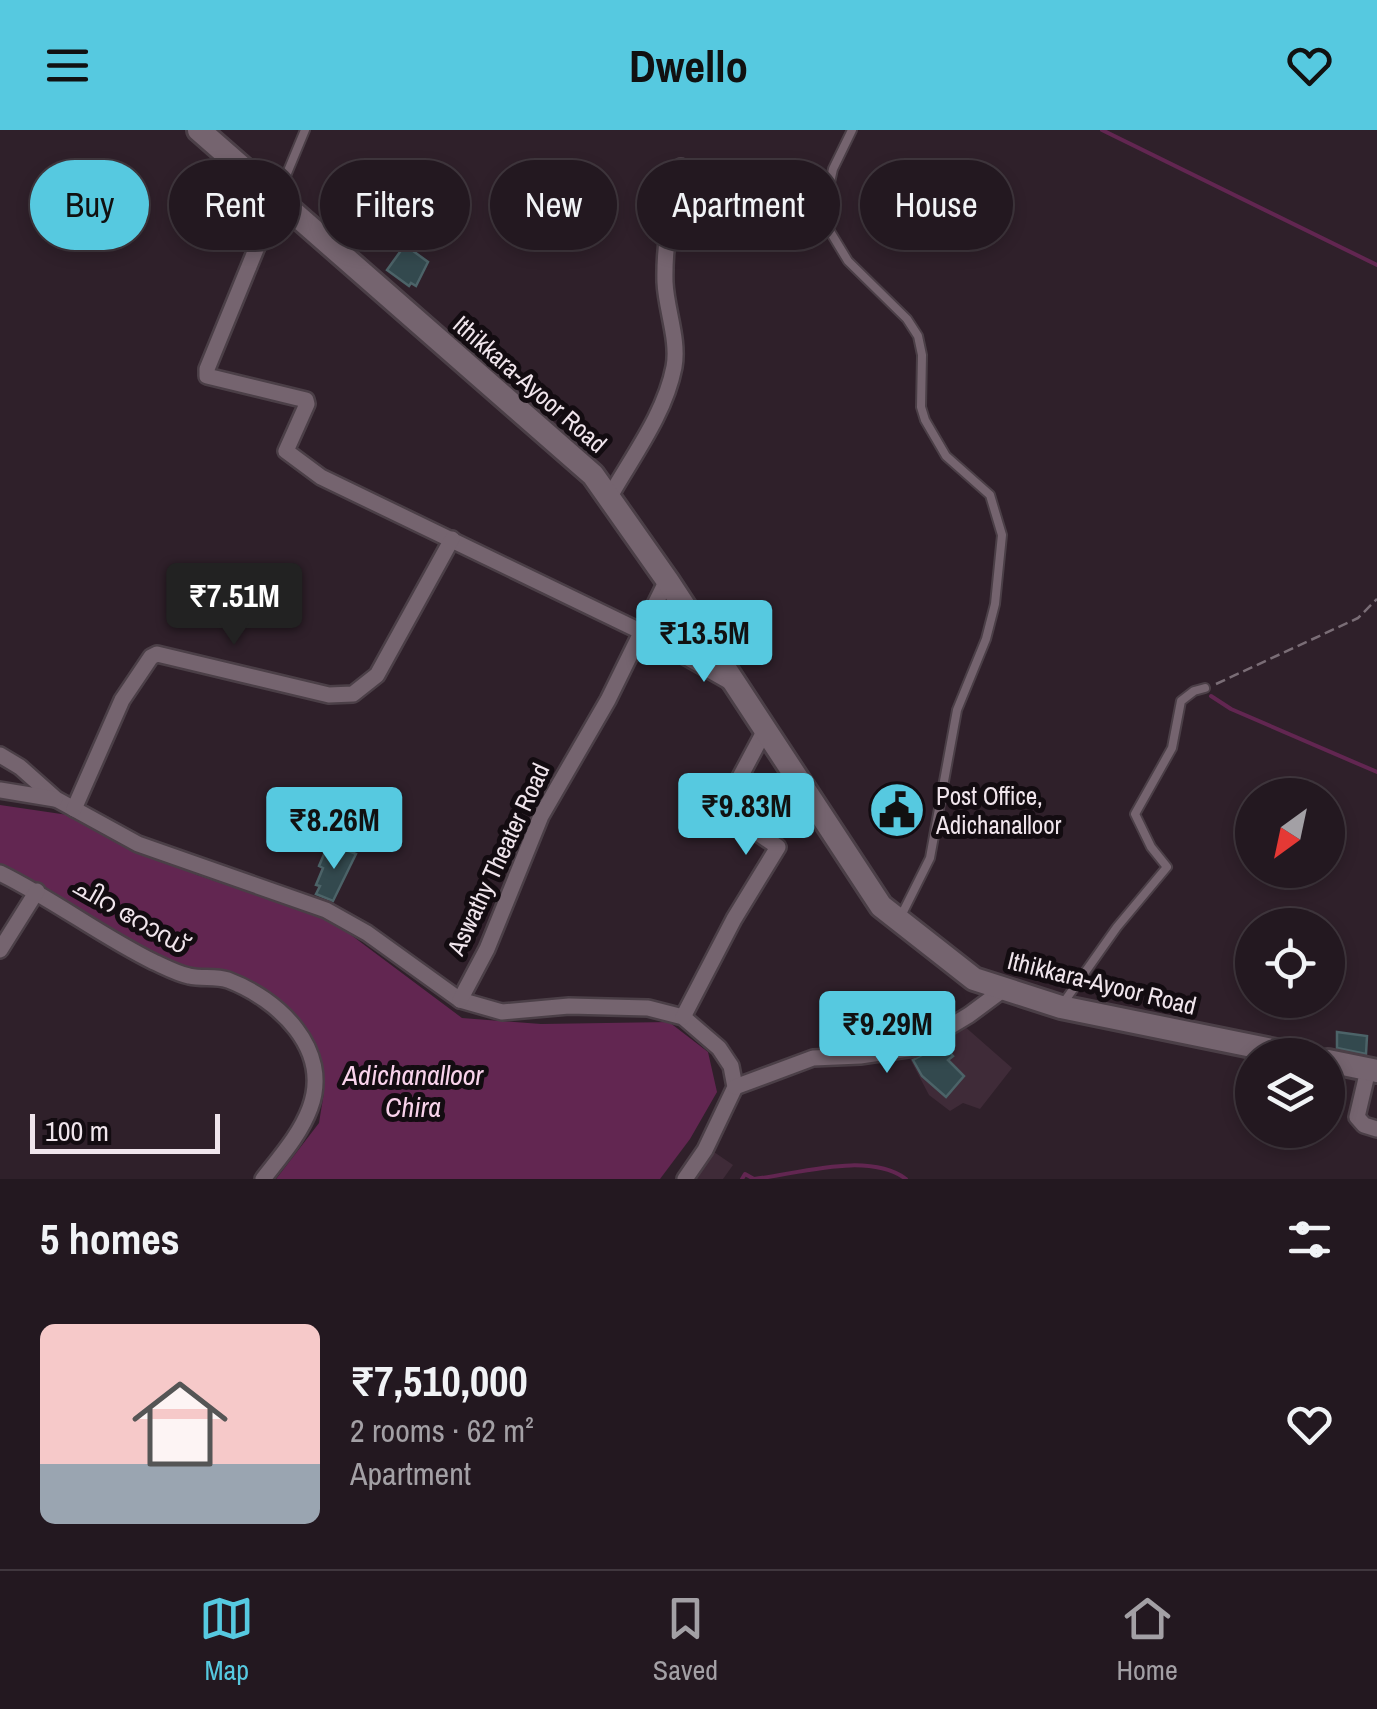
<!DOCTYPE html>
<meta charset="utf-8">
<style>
:root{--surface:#231820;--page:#2b2129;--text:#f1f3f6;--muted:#a3a0a5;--line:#40373e;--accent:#56c9e0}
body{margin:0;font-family:"Archivo Narrow","Noto Sans Malayalam",sans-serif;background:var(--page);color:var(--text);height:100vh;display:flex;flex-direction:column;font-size:38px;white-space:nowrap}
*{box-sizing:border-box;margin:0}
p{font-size:32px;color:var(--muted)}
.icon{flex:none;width:55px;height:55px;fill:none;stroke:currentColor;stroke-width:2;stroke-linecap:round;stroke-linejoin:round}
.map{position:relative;height:1049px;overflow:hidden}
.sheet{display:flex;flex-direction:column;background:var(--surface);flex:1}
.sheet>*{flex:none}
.banner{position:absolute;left:30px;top:30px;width:1318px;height:90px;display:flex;gap:20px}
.needle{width:65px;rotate:213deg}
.fabs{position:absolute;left:1235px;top:648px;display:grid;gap:20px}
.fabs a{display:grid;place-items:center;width:110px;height:110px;border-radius:50%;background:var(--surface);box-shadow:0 5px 15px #0003,0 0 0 2px var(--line);font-size:50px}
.scale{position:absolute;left:30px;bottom:25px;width:190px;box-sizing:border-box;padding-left:10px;border:5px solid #f0e5ec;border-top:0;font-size:28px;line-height:35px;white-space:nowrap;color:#f0e5ec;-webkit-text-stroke:8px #130c11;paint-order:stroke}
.price{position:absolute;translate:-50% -85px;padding:0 22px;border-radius:10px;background:var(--accent);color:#111;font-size:32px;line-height:65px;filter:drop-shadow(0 2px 5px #0008)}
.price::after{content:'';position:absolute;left:50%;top:60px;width:30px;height:22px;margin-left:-15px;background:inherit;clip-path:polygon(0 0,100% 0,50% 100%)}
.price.active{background:#222;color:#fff}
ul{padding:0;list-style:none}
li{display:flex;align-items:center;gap:30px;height:250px;padding:0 40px}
li span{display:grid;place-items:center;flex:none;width:280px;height:200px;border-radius:15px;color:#555}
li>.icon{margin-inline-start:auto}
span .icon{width:120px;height:120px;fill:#fffc;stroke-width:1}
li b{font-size:42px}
h2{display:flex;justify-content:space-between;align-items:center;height:120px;padding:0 40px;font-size:42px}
.tag{padding:0 35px;border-radius:45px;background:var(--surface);box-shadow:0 5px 15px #0003,0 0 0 2px var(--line);font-size:35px;line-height:90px}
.tag.active{background:var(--accent);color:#111}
header{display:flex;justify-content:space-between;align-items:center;height:130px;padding:0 40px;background:var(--accent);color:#111;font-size:45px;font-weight:800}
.tabs{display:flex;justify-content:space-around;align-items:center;height:140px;border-top:2px solid var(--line);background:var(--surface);font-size:28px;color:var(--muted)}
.tabs a{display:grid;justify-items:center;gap:5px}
.tabs .active{color:var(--accent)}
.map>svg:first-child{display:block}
.built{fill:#3f2b38}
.water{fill:#622651}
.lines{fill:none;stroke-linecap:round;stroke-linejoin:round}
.stream{stroke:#622651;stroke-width:4}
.building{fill:#33494e;stroke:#4c6368;stroke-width:2.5}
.lane-casing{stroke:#4b3f47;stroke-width:12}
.street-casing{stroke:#4b3f47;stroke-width:20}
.secondary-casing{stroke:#4b3f47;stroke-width:28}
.path{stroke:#7a6d76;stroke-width:2.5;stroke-dasharray:10 5;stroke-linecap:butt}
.lane{stroke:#75646f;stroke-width:8}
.street{stroke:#75646f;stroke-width:15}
.secondary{stroke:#75646f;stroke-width:22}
.labels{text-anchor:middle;stroke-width:10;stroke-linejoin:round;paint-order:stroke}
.street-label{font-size:25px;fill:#f0e5ec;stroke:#130c11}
.poi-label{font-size:25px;fill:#f0e5ec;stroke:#130c11;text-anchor:start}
.water-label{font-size:28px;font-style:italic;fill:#f9d3eb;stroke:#130c11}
</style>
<header><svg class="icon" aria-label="menu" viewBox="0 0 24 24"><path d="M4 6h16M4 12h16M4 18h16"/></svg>Dwello<svg class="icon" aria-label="heart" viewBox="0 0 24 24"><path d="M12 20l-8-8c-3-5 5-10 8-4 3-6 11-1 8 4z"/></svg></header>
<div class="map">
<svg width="1377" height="1049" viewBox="0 0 1377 1049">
<rect width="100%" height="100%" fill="#2f202a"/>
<g class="built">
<path d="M 963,895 L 1012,938 L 980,979 L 963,973 L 950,981 L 929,965 L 907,923 Z"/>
<path d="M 714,1022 L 733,1035 L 723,1049 L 696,1049 Z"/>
</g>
<path class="water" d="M 0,675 L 68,685 L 197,745 L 331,790 L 462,888 L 541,894 L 669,892 L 708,922 L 717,962 L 690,1009 L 660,1049 L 276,1049 L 319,993 L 324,962 L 309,912 L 289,881 L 181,839 L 0,740 Z"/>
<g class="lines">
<g class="stream">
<path d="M 1102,0 L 1377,135"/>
<path d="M 1211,566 L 1231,579 L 1377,642"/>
<path d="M 742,1049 L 745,1044 L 754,1049 C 798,1044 868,1021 906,1049"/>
</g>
</g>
<g class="building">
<path d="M 405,115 L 428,132 L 416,156 L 411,153 L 409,156 L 387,140 Z"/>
<path d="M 897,669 L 908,676 L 898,691 L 887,684 Z"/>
<path d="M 335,715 L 356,724 L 333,771 L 316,764 L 320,756 L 316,755 L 323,738 L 319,736 L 325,722 L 331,725 Z"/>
<path d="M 1337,902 L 1367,906 L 1366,924 L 1337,918 Z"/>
<path d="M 942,914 L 953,926 L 948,930 L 964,946 L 946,967 L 922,946 L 913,930 Z"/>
</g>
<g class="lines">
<g class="lane-casing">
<g id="lane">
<path d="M 852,0 L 833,39 L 825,75 L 825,93 L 848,131 L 907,189 L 918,206 L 922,225 L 921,277 L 925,290 L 946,326 L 990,365 L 1002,405 L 995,474 L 986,509 L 957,580 L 930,728 L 901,786"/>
<path d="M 278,65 L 305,0"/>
<path d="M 1064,872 L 1117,797 L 1167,737 L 1151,717 L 1135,684 L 1172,618 L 1181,571 L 1194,561 L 1205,558"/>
</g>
</g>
<g class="street-casing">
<g id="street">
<path d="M 277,68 L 207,239 L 207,246 L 306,270 L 307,274 L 286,321 L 321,347 L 642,502 L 732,553"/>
<path d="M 609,368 C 632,327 665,284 674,237 C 679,210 666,179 665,152 C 664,113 671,75 681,37"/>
<path d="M 0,625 L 20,637 L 56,669 L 138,714 L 326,780 L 367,803 L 460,870 L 502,882 L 569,876 L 648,878 L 683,887 L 719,918 L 731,936 L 735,957 L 705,1020 L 685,1049"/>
<path d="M 0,660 L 55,669"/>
<path d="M 74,679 L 122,570 L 151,527 L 157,524 L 329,565 L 353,564 L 377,545 L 452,409"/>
<path d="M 0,743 C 53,769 101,806 154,832 C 165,837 178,844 189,846 C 202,849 215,846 228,850 C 278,869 332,919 310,978 C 300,1005 280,1027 263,1049"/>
<path d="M 0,820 L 37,761"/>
<path d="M 460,870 L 487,819 L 541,686 L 608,570 L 667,450"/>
<path d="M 683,887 L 734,789 L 778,717 L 723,679 L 765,600"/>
<path d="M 1368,940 L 1357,987 L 1364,995 L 1377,999"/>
<path d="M 735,957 L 813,928 L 860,926 L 914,918 L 969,885 L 1004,859"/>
</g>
</g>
<g class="secondary-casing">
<g id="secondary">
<path d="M 199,0 L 593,345 L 667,450 L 881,776 L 974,849 L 1061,877 L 1296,925"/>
<path d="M 1328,931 L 1377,941"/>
</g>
</g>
<path class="path" d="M 1216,554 L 1358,488 L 1377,469"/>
<use href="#lane" class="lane"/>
<use href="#street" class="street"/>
<use href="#secondary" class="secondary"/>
</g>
<defs>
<g id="civic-disc" transform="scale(2.875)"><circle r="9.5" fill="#56c9e0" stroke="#130c11"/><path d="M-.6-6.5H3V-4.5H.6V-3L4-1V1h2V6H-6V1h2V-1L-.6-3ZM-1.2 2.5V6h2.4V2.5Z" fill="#111"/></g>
</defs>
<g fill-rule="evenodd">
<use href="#civic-disc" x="897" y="680"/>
</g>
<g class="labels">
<g class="street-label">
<text transform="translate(530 254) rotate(41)" y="9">Ithikkara-Ayoor Road</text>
<text transform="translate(498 729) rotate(-65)" y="9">Aswathy Theater Road</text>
<text transform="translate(131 785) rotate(30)" y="9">ചിറ റോഡ്</text>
<text transform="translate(1102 853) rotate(14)" y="9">Ithikkara-Ayoor Road</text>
</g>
<g class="poi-label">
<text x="936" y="675">Post Office,<tspan x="936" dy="29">Adichanalloor</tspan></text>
</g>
<g class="water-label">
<text x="413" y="955">Adichanalloor<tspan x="413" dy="32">Chira</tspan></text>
</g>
</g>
</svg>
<div class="fabs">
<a><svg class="needle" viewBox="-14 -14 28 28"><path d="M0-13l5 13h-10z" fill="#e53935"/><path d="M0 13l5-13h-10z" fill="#a3a0a5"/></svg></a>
<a><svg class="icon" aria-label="locate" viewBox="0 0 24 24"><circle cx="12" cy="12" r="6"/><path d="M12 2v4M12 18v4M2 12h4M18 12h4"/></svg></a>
<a><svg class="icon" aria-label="layers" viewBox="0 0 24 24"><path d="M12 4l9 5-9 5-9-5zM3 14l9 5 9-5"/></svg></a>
</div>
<div class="scale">100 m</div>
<b class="price active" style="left:234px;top:518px">₹7.51M</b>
<b class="price" style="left:704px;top:555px">₹13.5M</b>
<b class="price" style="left:746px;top:728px">₹9.83M</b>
<b class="price" style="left:334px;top:742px">₹8.26M</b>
<b class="price" style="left:887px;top:946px">₹9.29M</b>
<div class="banner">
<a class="tag active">Buy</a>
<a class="tag">Rent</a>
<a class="tag">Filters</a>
<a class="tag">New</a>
<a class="tag">Apartment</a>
<a class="tag">House</a>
</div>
</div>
<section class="sheet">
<h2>5 homes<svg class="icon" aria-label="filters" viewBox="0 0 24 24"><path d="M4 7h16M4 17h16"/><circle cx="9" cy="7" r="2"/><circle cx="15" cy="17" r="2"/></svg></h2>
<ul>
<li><span style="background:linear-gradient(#f6c9c9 70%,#9aa5b1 0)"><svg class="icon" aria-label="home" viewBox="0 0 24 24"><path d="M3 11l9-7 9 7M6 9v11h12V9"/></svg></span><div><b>₹7,510,000</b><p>2 rooms · 62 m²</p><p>Apartment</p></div><svg class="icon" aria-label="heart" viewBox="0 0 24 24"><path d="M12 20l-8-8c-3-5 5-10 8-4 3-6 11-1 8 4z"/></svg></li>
</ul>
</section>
<nav class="tabs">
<a class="active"><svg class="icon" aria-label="map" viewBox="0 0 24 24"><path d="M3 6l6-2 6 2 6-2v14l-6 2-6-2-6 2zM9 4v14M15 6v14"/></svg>Map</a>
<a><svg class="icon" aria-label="saved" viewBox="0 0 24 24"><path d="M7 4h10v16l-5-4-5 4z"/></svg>Saved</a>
<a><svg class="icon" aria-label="home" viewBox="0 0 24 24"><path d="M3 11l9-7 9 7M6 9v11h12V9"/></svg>Home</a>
</nav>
